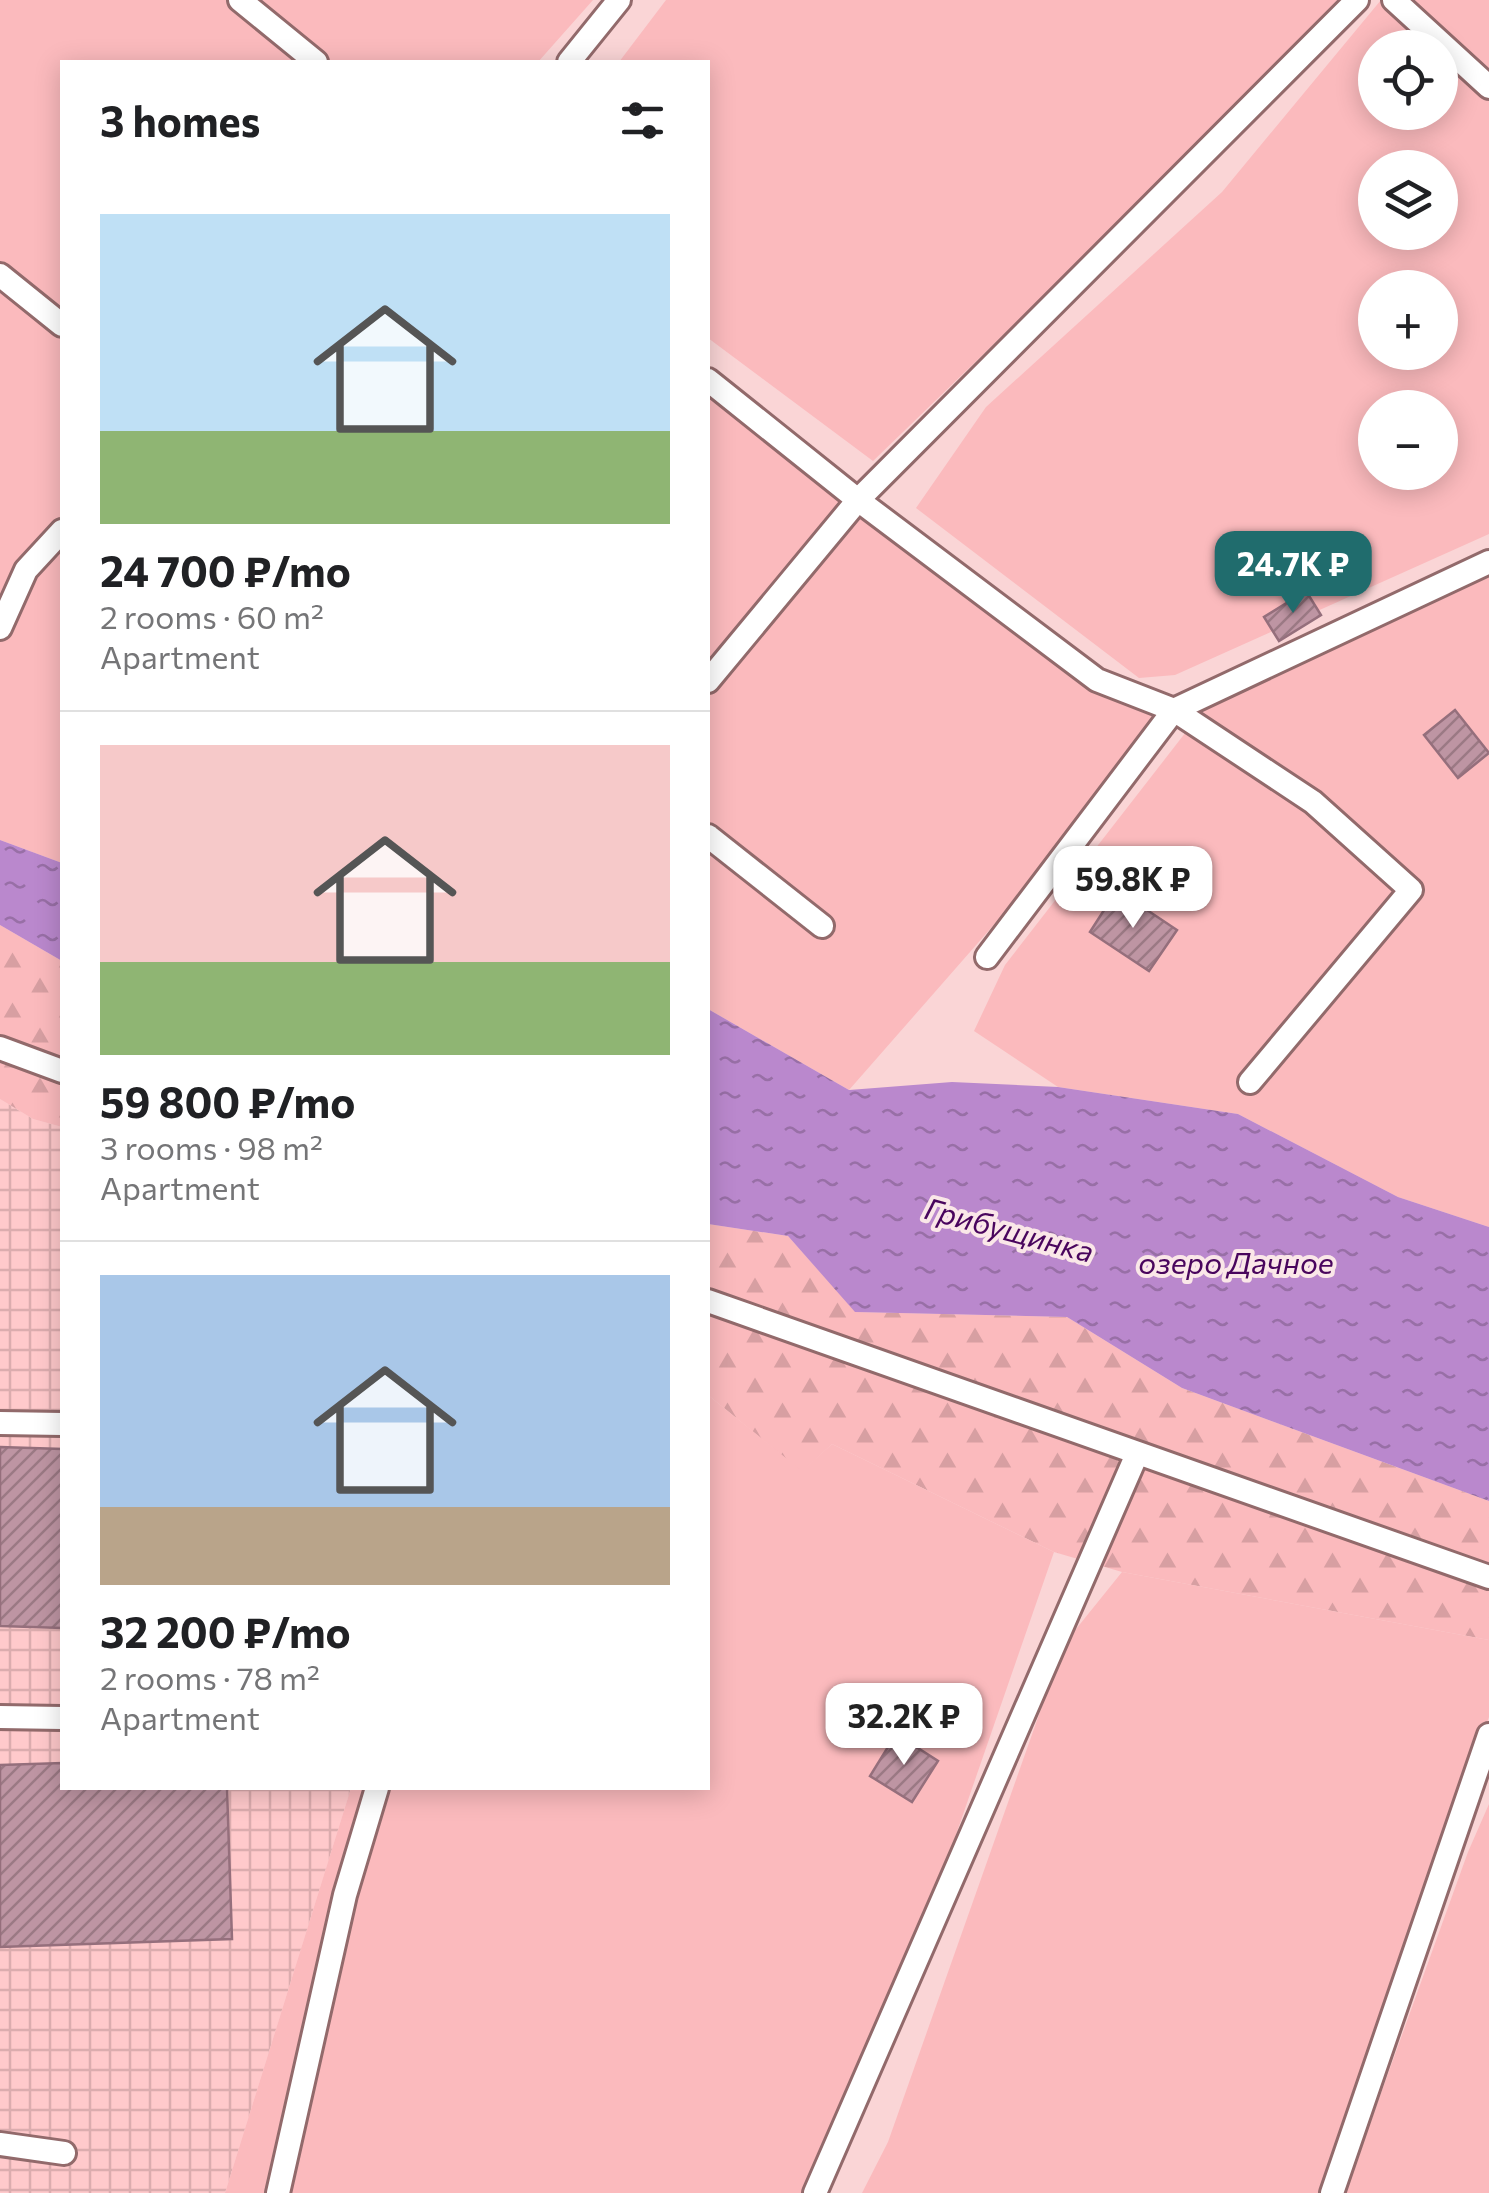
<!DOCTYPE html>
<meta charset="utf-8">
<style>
:root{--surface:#fff;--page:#f2f2f2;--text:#202124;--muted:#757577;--line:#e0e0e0;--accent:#206c6d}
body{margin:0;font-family:Commissioner,sans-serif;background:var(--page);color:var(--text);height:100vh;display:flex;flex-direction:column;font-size:38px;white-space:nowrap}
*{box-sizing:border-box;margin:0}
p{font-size:32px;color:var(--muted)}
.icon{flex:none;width:55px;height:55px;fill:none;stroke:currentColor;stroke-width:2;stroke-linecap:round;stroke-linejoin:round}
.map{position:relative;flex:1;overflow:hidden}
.drawer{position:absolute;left:60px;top:60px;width:650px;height:1730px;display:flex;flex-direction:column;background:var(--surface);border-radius:0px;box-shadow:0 5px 25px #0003}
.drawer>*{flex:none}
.controls{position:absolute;left:1358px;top:30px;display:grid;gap:20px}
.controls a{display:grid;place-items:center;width:100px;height:100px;border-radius:50%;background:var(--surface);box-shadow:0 5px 25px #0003;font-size:50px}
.price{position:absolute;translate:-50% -85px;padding:0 22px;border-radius:20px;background:#fff;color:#222;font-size:32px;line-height:65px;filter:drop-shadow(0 2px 5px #0008)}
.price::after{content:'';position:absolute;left:50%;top:60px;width:30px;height:22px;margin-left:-15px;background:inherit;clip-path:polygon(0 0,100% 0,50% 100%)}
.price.active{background:var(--accent);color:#fff}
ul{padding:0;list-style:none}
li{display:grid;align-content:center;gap:20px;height:530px;padding:0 40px}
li+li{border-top:2px solid var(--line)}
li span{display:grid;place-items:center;height:310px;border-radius:0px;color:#555}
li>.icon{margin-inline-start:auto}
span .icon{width:180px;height:180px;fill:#fffc;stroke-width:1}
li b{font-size:42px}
h2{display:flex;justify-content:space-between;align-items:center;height:120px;padding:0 40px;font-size:42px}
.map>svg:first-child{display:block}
.industrial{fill:url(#industrial-grid)}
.forest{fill:url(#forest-firs)}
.garden{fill:#fbbabd;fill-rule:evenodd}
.water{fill:url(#water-ripples)}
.building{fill:url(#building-hatch);stroke:#956f7c;stroke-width:2.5}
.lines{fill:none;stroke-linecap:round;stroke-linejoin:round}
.lane-casing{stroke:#926a6b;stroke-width:28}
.lane{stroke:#fff;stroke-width:22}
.labels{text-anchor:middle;stroke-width:8;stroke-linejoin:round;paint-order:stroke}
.water-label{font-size:30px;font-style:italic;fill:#49055d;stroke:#fae7e8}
</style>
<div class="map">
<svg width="1489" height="2193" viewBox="0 0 1489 2193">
<defs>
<pattern id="industrial-grid" width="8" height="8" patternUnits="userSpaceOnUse" patternTransform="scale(2.5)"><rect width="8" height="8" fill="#ffc9cb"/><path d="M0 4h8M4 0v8" fill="none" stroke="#dbacae"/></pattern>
<pattern id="forest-firs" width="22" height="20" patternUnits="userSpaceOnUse" patternTransform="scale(2.5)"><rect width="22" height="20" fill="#fbbabd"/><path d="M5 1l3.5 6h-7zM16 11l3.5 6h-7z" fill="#d79fa2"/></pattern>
<pattern id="water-ripples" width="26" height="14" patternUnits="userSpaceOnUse" patternTransform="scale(2.5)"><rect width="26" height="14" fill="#ba88cd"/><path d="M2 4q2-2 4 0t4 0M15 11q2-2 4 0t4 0" fill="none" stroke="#986fa6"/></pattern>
<pattern id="building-hatch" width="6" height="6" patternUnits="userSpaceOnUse" patternTransform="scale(2.5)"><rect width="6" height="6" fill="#be95a3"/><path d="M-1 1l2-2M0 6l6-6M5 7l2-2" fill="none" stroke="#9b7984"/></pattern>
</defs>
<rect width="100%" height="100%" fill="#fad5d6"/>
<path class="industrial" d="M 0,1099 L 33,1119 L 62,1127 L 62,1788 L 351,1788 L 225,2193 L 0,2193 Z"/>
<g class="forest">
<path d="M 0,925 L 62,961 L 62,1127 L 33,1119 L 0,1099 Z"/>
<path d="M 708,1224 L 788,1236 L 856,1312 L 1067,1317 L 1182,1388 L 1489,1501 L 1489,1640 L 1122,1572 L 1054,1552 L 832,1444 L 802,1472 L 708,1395 Z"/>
</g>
<g class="garden">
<path d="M 0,0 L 593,0 L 538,62 L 62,62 L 62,863 L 0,840 Z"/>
<path d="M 666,0 L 1338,0 L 1193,166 L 1028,311 L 873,461 L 708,338 L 708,62 L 619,62 Z"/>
<path d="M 1381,0 L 1489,0 L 1489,534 L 1175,675 L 1139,678 L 916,508 L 986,407 L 1222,192 ZM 1375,48 L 1440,48 L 1440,112 L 1375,112 ZM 1375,168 L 1440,168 L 1440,232 L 1375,232 ZM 1375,288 L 1440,288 L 1440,352 L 1375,352 ZM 1375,408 L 1440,408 L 1440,472 L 1375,472 Z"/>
<path d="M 708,390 L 845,497 L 1155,716 L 1056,854 L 849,1090 L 708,1009 Z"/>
<path d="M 1489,565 L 1489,1227 L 1398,1197 L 1238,1114 L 1058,1087 L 974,1031 L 1005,965 L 1210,701 Z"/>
<path d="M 708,1395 L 802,1471 L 832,1444 L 1054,1552 L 864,2100 L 821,2193 L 225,2193 L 351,1788 L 708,1788 Z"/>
<path d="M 1122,1572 L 1489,1640 L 1489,1717 L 1318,2193 L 862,2193 L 888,2142 L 1064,1644 Z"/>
<path d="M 1489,1804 L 1489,2193 L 1345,2193 L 1468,1852 Z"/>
</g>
<g class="water">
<path d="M 0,840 L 62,863 L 62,961 L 0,925 Z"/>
<path d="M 708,1009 L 849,1090 L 952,1082 L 1058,1087 L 1238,1114 L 1398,1197 L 1489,1227 L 1489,1501 L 1182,1388 L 1067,1317 L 855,1312 L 788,1236 L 708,1224 Z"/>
</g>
<g class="building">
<path d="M 1306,591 L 1321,615 L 1279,641 L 1264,617 Z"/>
<path d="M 1455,710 L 1489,753 L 1458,778 L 1424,735 Z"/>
<path d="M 1117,890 L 1177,930 L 1149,971 L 1090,932 Z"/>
<path d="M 0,1447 L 62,1449 L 62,1628 L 0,1626 Z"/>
<path d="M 896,1734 L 938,1761 L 912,1802 L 870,1776 Z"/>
<path d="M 62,1763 L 62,1788 L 227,1788 L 232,1939 L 0,1947 L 0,1765 Z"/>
</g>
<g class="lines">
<g class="lane-casing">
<g id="lane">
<path d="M 240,0 L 316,62"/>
<path d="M 1394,0 L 1489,87"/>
<path d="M 569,62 L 619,0"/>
<path d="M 0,275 L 62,325"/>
<path d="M 708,380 L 858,500 L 1097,680 L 1174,710 L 1489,562"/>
<path d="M 0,628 L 26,570 L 62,531"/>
<path d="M 708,681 L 858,500 L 1357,0"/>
<path d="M 708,836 L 822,926"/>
<path d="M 987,957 L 1174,710 L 1313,802 L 1411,890 L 1250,1082"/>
<path d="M 0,1048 L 62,1071"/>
<path d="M 708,1301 L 1489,1577"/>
<path d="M 0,1423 L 62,1424"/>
<path d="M 0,1717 L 62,1718"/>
<path d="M 0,2144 L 64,2153"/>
<path d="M 278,2193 L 345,1895 L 377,1788"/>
<path d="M 815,2193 L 1137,1454"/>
<path d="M 1332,2193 L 1489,1735"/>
</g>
</g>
<use href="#lane" class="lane"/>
</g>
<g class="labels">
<g class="water-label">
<text transform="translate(1009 1231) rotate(15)" y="10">Грибущинка</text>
<text x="1236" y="1274">озеро Дачное</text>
</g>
</g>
</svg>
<div class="controls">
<a><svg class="icon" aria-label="locate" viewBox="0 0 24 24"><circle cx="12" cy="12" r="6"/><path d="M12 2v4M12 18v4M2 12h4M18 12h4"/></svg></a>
<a><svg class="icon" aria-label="layers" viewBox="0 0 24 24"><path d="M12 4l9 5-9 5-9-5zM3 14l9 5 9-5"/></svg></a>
<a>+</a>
<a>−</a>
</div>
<b class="price active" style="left:1293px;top:616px">24.7K ₽</b>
<b class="price" style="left:1133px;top:931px">59.8K ₽</b>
<b class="price" style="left:904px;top:1768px">32.2K ₽</b>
<section class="drawer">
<h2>3 homes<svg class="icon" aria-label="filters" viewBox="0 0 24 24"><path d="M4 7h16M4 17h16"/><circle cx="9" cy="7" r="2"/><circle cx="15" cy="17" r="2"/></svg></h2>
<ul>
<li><span style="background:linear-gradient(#bfe0f5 70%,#8fb573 0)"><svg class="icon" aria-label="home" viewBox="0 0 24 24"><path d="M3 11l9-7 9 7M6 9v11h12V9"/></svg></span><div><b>24 700 ₽/mo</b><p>2 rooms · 60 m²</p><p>Apartment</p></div></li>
<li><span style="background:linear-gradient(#f6c9c9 70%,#8fb573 0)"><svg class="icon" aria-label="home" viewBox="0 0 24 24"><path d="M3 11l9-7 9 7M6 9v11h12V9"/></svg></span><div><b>59 800 ₽/mo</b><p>3 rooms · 98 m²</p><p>Apartment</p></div></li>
<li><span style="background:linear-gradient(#a9c7e8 75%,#b9a48a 0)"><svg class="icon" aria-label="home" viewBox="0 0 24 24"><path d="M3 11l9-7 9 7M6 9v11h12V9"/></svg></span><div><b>32 200 ₽/mo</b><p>2 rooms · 78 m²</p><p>Apartment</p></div></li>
</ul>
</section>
</div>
